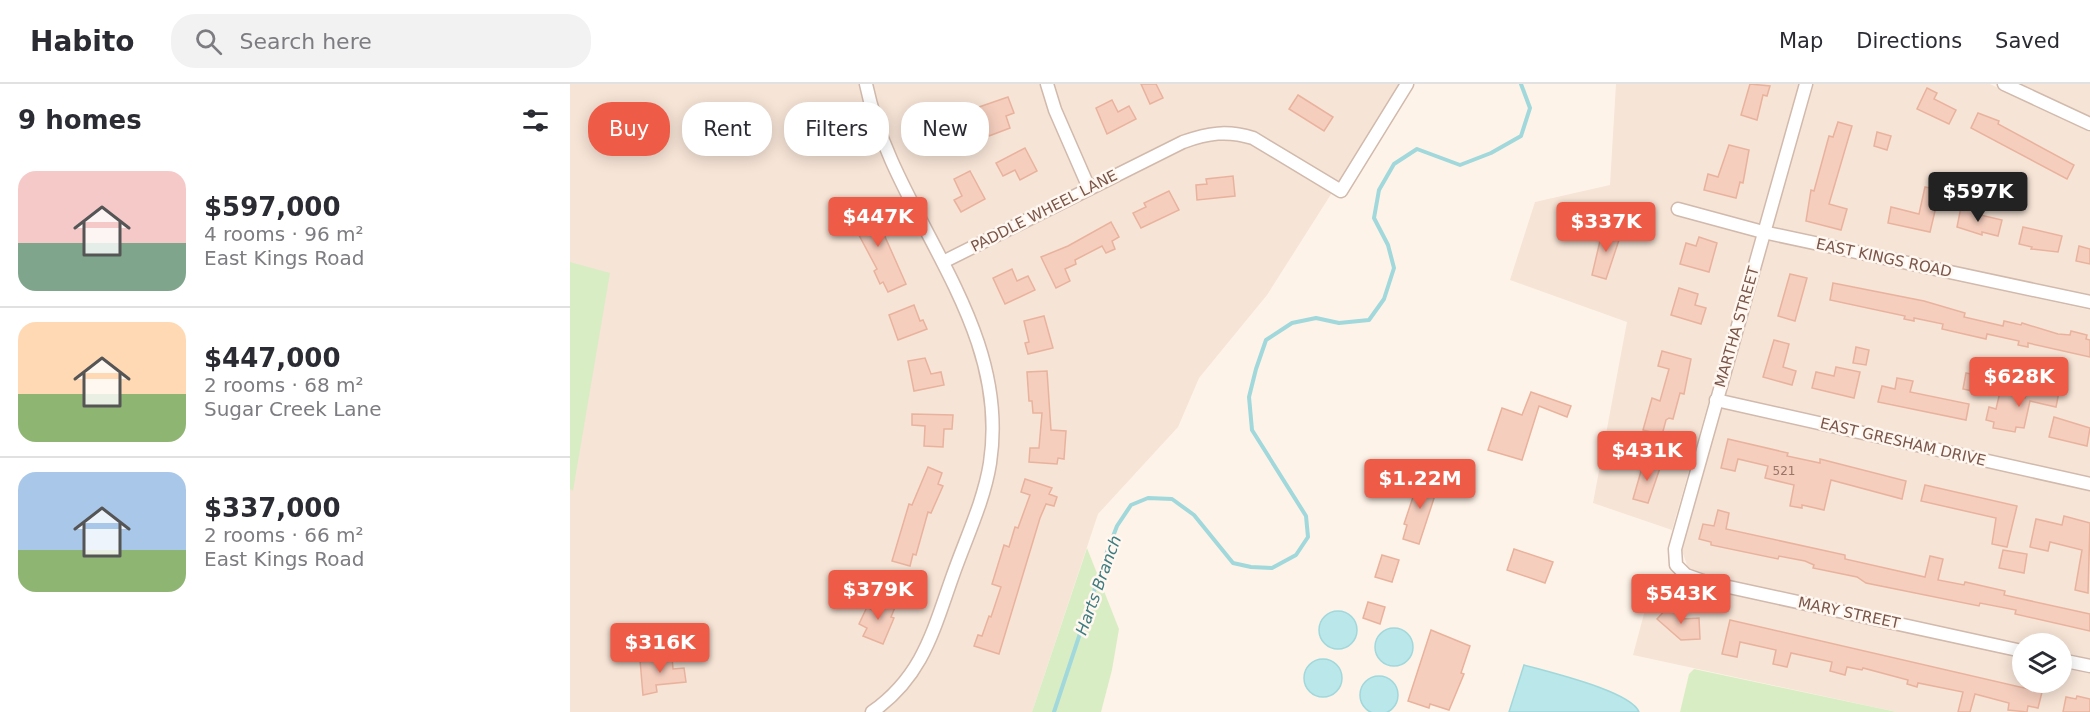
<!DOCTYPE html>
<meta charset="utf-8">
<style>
:root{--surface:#fff;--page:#f2f2f3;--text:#2b2b33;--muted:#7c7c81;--line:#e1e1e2;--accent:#ee5b47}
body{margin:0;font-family:"DejaVu Sans",sans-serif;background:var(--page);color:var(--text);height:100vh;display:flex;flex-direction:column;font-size:22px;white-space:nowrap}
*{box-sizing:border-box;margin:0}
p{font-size:20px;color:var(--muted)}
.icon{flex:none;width:33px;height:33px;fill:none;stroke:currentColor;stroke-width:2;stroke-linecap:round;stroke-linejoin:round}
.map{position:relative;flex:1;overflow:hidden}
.drawer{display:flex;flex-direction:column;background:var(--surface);width:570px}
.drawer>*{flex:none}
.guide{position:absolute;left:18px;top:18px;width:570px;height:54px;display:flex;gap:12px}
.tools{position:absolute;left:1442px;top:549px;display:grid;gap:12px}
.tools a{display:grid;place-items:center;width:60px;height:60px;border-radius:50%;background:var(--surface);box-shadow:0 3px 15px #0003;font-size:30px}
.price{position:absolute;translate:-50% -51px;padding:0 14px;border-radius:6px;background:var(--accent);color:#fff;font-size:20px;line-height:39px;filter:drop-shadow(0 2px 3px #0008)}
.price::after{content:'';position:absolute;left:50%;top:36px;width:18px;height:14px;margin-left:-9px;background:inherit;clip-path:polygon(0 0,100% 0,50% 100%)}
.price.selected{background:#222;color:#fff}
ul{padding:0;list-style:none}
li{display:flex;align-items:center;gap:18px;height:150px;padding:0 18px}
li+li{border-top:2px solid var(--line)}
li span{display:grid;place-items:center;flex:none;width:168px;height:120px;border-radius:18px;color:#555}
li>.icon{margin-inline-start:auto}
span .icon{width:72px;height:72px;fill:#fffc;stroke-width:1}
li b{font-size:26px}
h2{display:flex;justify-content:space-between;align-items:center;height:72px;padding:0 18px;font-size:26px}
.pill{padding:0 21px;border-radius:24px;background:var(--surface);box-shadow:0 3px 15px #0003;font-size:21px;line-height:54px}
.pill.selected{background:var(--accent);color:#fff}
header{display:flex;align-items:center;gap:36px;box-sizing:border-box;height:84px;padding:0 30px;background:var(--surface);border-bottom:2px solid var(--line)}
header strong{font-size:28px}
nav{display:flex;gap:33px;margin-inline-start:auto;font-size:21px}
.search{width:420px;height:54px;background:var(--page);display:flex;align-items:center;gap:15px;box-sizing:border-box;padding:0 21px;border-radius:24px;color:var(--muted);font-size:22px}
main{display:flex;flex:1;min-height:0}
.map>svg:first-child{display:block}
.residential{fill:#f6e4d6}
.green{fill:#d9edc5}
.water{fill:#bae7e9;stroke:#a0d8dc;stroke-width:1.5}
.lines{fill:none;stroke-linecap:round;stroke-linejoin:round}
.stream{stroke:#a0d8dc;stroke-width:4}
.building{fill:#f5cebe;stroke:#e9b29d;stroke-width:1.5}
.street-casing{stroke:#d1b9ac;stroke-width:15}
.street{stroke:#fff;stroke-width:12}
.labels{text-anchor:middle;stroke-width:5;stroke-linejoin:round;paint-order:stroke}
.number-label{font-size:12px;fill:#997467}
.street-label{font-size:15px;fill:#7a564a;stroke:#fff7f0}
.water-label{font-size:16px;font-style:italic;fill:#3c7c80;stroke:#fff7f0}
</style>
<header>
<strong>Habito</strong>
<div class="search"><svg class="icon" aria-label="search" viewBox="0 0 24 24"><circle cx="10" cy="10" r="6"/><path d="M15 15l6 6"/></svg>Search here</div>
<nav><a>Map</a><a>Directions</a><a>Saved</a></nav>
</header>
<main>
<section class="drawer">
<h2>9 homes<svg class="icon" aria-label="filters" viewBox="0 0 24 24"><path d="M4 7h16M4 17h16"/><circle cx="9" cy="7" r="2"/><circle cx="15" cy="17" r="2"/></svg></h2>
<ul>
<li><span style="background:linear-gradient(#f6c9c9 60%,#7fa58c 0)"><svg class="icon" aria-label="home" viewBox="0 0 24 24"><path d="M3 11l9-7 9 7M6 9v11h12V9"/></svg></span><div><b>$597,000</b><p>4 rooms · 96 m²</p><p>East Kings Road</p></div></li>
<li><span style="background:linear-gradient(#ffd9b3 60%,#8fb573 0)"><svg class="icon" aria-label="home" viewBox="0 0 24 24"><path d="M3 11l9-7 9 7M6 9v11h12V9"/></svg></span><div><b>$447,000</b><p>2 rooms · 68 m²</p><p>Sugar Creek Lane</p></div></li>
<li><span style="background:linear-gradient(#a9c7e8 65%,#8fb573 0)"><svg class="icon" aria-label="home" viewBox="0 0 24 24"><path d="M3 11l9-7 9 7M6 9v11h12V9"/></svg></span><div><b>$337,000</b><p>2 rooms · 66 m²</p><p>East Kings Road</p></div></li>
</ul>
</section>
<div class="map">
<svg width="1520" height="628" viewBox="0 0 1520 628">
<rect width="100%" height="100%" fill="#fef3e8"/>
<g class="residential">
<path d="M 0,0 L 831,0 L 697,211 L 629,294 L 608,343 L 528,430 L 462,628 L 0,628 Z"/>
<path d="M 1046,0 L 1229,0 L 1102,446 L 1023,419 L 1057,238 L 940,196 L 965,118 L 1040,101 Z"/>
<path d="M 1242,0 L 1420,0 L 1520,48 L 1520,213 L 1201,143 Z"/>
<path d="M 1448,0 L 1520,0 L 1520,34 Z"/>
<path d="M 1199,155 L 1520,226 L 1520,395 L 1153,313 Z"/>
<path d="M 1150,324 L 1520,407 L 1520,577 L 1491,570 L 1491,560 L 1452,560 L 1452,562 L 1132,491 L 1118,484 L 1111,464 Z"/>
<path d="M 1084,492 L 1452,573 L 1452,598 L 1491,598 L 1491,582 L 1520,588 L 1520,628 L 1327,628 L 1063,571 Z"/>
</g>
<g class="green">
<path d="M 0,178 L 40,189 L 3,407 L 0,405 Z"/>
<path d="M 517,464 L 549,545 L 542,586 L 531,628 L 462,628 Z"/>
<path d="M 1124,585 L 1327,628 L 1110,628 L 1119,590 Z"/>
</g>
<g class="water">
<circle cx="768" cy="546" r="19"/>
<circle cx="824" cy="563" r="19"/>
<circle cx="753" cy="594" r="19"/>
<path d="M 954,581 C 978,588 1061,607 1069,628 L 939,628 Z"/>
<circle cx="809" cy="611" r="19"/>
</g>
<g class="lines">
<path class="stream" d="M 484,628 L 537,468 L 547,442 L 561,421 L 578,414 L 602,415 L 624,431 L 663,479 L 681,483 L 702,484 L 726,471 L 738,453 L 736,432 L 682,346 L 679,313 L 686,285 L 696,256 L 722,239 L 746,234 L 769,239 L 799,236 L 814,215 L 824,184 L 818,161 L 804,134 L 809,106 L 824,80 L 847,65 L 890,81 L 921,69 L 951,52 L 960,24 L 951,0"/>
</g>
<g class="building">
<path d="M 571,0 L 586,0 L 593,14 L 580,20 Z"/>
<path d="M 1180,0 L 1200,2 L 1197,12 L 1193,11 L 1187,36 L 1171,31 Z"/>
<path d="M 1357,4 L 1367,9 L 1364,15 L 1386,26 L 1379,40 L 1347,25 Z"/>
<path d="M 728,11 L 763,33 L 754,47 L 719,25 Z"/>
<path d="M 438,13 L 444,29 L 436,32 L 440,44 L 419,52 L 409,23 Z"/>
<path d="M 542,16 L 548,28 L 559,22 L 566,35 L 537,50 L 526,24 Z"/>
<path d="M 1408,29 L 1429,37 L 1428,40 L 1504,81 L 1497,95 L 1401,44 Z"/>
<path d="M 1268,38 L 1282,42 L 1259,120 L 1277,125 L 1271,146 L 1236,137 L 1241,106 L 1244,107 L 1259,52 L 1263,53 Z"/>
<path d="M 1307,48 L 1321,52 L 1317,66 L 1304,62 Z"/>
<path d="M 1159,61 L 1179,66 L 1173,99 L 1170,98 L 1166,114 L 1134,106 L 1138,90 L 1148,93 Z"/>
<path d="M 455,64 L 467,87 L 450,96 L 445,86 L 433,92 L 426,79 Z"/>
<path d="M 400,87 L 415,115 L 391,128 L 384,116 L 392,112 L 384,95 Z"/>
<path d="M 663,92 L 665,112 L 627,116 L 626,101 L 637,100 L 636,95 Z"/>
<path d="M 1355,103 L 1370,106 L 1360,148 L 1318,139 L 1321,123 L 1349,130 Z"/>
<path d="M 599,107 L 609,126 L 571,144 L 563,129 L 576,123 L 574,119 Z"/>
<path d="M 294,119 L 299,130 L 304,128 L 336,200 L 318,208 L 313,198 L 310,200 L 304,187 L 307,185 L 282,138 L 285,136 L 280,126 Z"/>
<path d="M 1391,123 L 1407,126 L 1406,130 L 1432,136 L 1428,152 L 1412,148 L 1412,151 L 1387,143 Z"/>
<path d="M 541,138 L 549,153 L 542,157 L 545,165 L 536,169 L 532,162 L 505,176 L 506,180 L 495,185 L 500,197 L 486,204 L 471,173 L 498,162 Z"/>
<path d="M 1453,143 L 1492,152 L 1488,168 L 1461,165 L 1462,163 L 1449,160 Z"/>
<path d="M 1033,144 L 1051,150 L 1036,195 L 1022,191 Z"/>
<path d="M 1129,153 L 1147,159 L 1139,188 L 1110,180 L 1116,159 L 1126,162 Z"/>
<path d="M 1509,162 L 1520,165 L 1520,180 L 1506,177 Z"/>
<path d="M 442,185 L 447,197 L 458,192 L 465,206 L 435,220 L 423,194 Z"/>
<path d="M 1220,190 L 1237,194 L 1225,237 L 1208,232 Z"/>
<path d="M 1263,199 L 1354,217 L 1395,229 L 1394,233 L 1433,242 L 1434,237 L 1451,241 L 1452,239 L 1488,250 L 1500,251 L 1501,247 L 1517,251 L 1516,255 L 1520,256 L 1520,273 L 1458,259 L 1458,263 L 1448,261 L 1449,257 L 1417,250 L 1416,255 L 1372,245 L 1373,240 L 1344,234 L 1344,237 L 1334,235 L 1335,232 L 1260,216 Z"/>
<path d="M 1109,204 L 1128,210 L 1125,221 L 1136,224 L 1131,240 L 1101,231 Z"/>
<path d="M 344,221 L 350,237 L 353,236 L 357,245 L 328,256 L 319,231 Z"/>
<path d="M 474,232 L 483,264 L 458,270 L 455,259 L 459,258 L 454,237 Z"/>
<path d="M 1204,256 L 1219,260 L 1213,283 L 1226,287 L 1222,301 L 1193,293 Z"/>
<path d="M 1286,263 L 1299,266 L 1296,281 L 1283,279 Z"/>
<path d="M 1092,267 L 1121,275 L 1114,310 L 1110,309 L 1103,335 L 1099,334 L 1096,336 L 1092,351 L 1073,346 L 1082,314 L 1090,317 L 1099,285 L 1088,282 Z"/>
<path d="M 355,274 L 361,290 L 371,288 L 374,301 L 344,307 L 338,277 Z"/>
<path d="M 1266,283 L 1290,288 L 1284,314 L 1242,304 L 1246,288 L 1264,292 Z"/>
<path d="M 477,287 L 481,346 L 496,347 L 494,375 L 488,374 L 487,380 L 459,378 L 460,364 L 469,364 L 472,329 L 463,329 L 462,317 L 459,317 L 457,288 Z"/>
<path d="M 1396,289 L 1411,292 L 1407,308 L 1393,305 Z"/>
<path d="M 1327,294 L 1343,297 L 1340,308 L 1399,320 L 1396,336 L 1308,318 L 1312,302 L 1325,305 Z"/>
<path d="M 1458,302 L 1489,308 L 1486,323 L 1460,317 L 1454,344 L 1446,343 L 1445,348 L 1423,344 L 1424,338 L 1416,336 L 1419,323 L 1426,325 L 1430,308 L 1455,314 Z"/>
<path d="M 961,308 L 1001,322 L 997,333 L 969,322 L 952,376 L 918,366 L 932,324 L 952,331 Z"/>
<path d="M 342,330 L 383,331 L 382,345 L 374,345 L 373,363 L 354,362 L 355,342 L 342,341 Z"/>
<path d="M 1484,333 L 1520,344 L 1517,362 L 1479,353 Z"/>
<path d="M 1158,355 L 1218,369 L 1217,372 L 1250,379 L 1250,375 L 1336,397 L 1332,415 L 1261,396 L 1254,426 L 1232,421 L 1232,424 L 1220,422 L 1224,401 L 1195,394 L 1198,382 L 1168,375 L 1165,387 L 1151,384 Z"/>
<path d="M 1074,377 L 1091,381 L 1078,419 L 1063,415 Z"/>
<path d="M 358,383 L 372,389 L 368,400 L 373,402 L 361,429 L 358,428 L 346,471 L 343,470 L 340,482 L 322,477 L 339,420 L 342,421 Z"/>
<path d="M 855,391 L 870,396 L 849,460 L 833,455 L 837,441 L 834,440 L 844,410 L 848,411 Z"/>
<path d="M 455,395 L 482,404 L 479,410 L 487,413 L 484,422 L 476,420 L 470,434 L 429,570 L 404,562 L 408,551 L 412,552 L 419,532 L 421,533 L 431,503 L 422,500 L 434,461 L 439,463 L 445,443 L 448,444 L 460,411 L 451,408 Z"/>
<path d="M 1355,401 L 1447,422 L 1437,463 L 1422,460 L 1426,434 L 1351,417 Z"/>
<path d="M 1148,426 L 1159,429 L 1156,445 L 1275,471 L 1275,475 L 1355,493 L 1360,472 L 1373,475 L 1368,496 L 1394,501 L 1395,498 L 1435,507 L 1434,511 L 1520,530 L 1520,547 L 1445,530 L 1446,526 L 1410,519 L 1409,522 L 1296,499 L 1287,493 L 1243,484 L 1244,481 L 1235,477 L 1209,472 L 1208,475 L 1141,461 L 1141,458 L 1129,455 L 1133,440 L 1144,442 Z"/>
<path d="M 1494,432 L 1520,439 L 1518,509 L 1505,506 L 1512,466 L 1480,458 L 1478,467 L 1460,463 L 1466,435 L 1492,441 Z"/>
<path d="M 944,465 L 983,478 L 975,499 L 937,486 Z"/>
<path d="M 1433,466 L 1457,470 L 1454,489 L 1429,484 Z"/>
<path d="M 812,471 L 829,476 L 822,498 L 805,493 Z"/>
<path d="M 310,514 L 326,521 L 321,533 L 324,534 L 313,560 L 293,552 L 297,544 L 289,540 L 297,523 L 304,527 Z"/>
<path d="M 798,518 L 815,523 L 810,540 L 793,534 Z"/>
<path d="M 1098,523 L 1112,535 L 1129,534 L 1130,555 L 1111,556 L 1087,535 Z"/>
<path d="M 1160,536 L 1472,608 L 1468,624 L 1458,622 L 1457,628 L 1438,626 L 1439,619 L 1405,610 L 1400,628 L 1388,628 L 1393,608 L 1348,599 L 1347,603 L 1337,600 L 1338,596 L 1293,584 L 1292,586 L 1277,583 L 1275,591 L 1260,587 L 1262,578 L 1221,569 L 1217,583 L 1203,580 L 1206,566 L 1170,558 L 1167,573 L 1152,570 Z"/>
<path d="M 861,546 L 900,562 L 891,589 L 894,590 L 879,626 L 860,620 L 859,624 L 838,617 Z"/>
<path d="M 102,573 L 103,585 L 114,584 L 116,598 L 86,601 L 87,608 L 73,611 L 70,576 Z"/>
<path d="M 1507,612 L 1520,615 L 1520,628 L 1493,628 L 1496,613 L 1506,615 Z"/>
</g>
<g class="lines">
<g class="street-casing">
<g id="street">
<path d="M 296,0 C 323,132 442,236 420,379 C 414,417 396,454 383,491 C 363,547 353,592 302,628"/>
<path d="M 477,0 L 485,26 L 519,104"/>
<path d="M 1236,0 L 1105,465 L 1106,481 L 1116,491 L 1136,498 L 1452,567"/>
<path d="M 1434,0 L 1520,40"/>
<path d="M 1108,125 L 1193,148 L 1520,218"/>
<path d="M 373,178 L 613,58 C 638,49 657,46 683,54 L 771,107 L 837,0"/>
<path d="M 1146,316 L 1520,400"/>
<path d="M 1491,576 L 1520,582"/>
</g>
</g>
<use href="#street" class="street"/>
</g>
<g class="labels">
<g class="number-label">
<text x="1214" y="391">521</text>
</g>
<g class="street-label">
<text transform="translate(474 127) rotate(-27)" y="5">PADDLE WHEEL LANE</text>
<text transform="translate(1314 174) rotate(12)" y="5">EAST KINGS ROAD</text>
<text transform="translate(1167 243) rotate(-74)" y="5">MARTHA STREET</text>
<text transform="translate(1333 358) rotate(13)" y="5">EAST GRESHAM DRIVE</text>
<text transform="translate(1279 529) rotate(12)" y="5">MARY STREET</text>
</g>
<g class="water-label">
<text transform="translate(528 501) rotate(-70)" y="6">Harts Branch</text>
</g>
</g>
</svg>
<div class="tools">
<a><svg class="icon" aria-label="layers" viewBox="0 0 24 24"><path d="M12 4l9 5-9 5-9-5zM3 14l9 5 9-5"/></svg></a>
</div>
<b class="price selected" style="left:1408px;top:139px">$597K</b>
<b class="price" style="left:308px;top:164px">$447K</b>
<b class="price" style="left:1036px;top:169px">$337K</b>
<b class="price" style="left:1449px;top:324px">$628K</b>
<b class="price" style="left:1077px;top:398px">$431K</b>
<b class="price" style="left:850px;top:426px">$1.22M</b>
<b class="price" style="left:308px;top:537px">$379K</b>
<b class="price" style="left:1111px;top:541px">$543K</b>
<b class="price" style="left:90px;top:590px">$316K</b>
<div class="guide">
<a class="pill selected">Buy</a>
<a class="pill">Rent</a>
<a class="pill">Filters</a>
<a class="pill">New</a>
</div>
</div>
</main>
